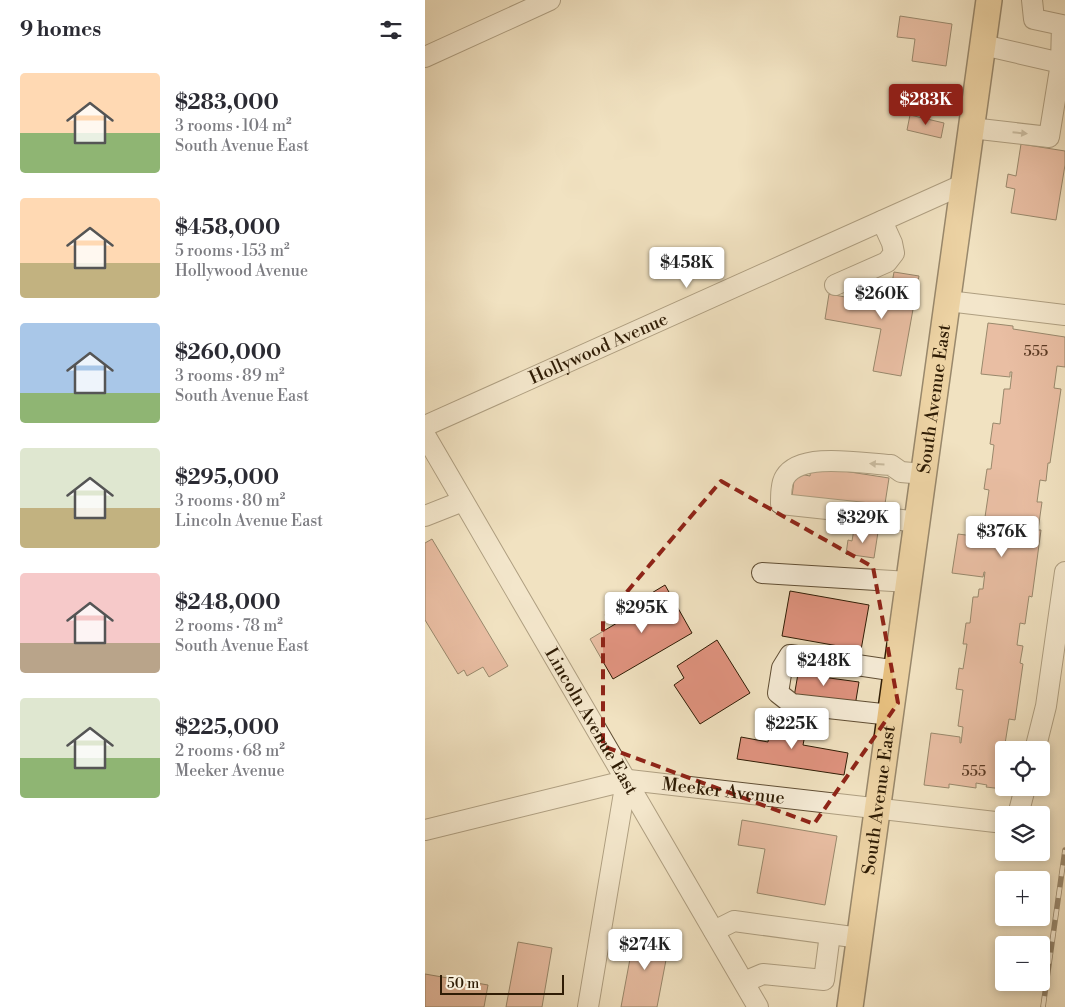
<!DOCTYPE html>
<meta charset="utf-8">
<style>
:root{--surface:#fff;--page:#f2f2f3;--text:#2b2b33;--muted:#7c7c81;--accent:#8f2418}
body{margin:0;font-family:"Libre Bodoni",serif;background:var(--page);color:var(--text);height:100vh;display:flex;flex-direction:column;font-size:19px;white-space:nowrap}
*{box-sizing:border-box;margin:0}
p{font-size:16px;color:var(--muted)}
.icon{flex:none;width:28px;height:28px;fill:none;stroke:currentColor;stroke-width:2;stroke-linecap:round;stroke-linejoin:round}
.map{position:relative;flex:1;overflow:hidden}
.side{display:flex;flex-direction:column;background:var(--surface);width:425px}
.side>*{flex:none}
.buttons{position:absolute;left:570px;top:741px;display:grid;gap:10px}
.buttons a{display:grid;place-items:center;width:55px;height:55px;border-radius:5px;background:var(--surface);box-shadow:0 2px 8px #0003;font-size:25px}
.scale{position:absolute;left:15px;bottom:12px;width:124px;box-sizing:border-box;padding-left:5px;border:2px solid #2f1c05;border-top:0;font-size:14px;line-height:18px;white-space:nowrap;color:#2f1c05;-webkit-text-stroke:4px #f6ecd7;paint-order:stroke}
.price{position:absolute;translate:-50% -42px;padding:0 11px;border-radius:5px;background:#fff;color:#222;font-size:16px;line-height:32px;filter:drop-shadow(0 1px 2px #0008)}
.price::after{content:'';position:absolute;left:50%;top:30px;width:15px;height:11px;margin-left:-8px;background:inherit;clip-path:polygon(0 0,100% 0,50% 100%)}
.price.current{background:var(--accent);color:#fff}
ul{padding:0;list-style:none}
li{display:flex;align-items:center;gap:15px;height:125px;padding:0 20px}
li span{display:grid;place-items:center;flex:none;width:140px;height:100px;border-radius:5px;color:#555}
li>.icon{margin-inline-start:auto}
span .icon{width:60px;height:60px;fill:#fffc;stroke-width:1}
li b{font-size:21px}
h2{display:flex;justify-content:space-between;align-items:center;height:60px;padding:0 20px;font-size:21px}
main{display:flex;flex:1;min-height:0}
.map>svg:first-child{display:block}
.building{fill:#e0937f;stroke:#2f1c05}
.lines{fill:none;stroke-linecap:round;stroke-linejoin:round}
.minor-casing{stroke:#604e34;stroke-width:22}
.major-casing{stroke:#2f1c05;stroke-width:28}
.minor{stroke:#f6ecd7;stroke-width:20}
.major{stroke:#e8c180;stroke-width:25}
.rail-casing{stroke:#2f1c05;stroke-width:5.5}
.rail{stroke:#f6ecd7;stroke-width:4;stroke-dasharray:11;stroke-linecap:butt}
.oneway{fill:#9c8e78}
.marked{fill:none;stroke:#8f2418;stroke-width:4;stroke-dasharray:10 6;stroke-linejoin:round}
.labels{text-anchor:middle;stroke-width:4;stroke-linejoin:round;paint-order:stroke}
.number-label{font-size:15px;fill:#5b3a24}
.street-label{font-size:18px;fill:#2f1c05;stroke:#f6ecd7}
</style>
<main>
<section class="side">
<h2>9 homes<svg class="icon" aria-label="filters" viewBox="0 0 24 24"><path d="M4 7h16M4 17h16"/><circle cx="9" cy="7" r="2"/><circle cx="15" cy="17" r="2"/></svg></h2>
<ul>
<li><span style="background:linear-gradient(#ffd9b3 60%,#8fb573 0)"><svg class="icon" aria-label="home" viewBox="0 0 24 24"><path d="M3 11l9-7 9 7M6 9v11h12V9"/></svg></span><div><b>$283,000</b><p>3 rooms · 104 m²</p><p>South Avenue East</p></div></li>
<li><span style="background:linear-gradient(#ffd9b3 65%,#c2b280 0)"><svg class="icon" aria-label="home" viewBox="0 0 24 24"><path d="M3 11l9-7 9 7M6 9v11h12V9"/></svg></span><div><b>$458,000</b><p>5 rooms · 153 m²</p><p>Hollywood Avenue</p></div></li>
<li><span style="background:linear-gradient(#a9c7e8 70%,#8fb573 0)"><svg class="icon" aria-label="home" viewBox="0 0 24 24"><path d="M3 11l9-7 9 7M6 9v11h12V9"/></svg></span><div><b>$260,000</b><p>3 rooms · 89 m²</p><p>South Avenue East</p></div></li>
<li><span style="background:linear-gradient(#dfe7d0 60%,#c2b280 0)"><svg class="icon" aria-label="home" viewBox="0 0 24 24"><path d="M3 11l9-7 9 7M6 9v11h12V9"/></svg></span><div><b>$295,000</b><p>3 rooms · 80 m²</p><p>Lincoln Avenue East</p></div></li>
<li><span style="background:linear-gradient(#f6c9c9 70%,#b9a48a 0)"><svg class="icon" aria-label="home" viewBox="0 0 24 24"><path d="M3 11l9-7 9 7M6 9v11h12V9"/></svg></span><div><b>$248,000</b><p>2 rooms · 78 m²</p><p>South Avenue East</p></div></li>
<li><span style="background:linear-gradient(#dfe7d0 60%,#8fb573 0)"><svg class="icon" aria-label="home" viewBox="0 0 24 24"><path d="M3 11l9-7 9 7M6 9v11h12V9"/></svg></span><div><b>$225,000</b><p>2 rooms · 68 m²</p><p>Meeker Avenue</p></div></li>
</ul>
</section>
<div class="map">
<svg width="640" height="1007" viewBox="0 0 640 1007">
<rect width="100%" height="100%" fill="#f1e2c1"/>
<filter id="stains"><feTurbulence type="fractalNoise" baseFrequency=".004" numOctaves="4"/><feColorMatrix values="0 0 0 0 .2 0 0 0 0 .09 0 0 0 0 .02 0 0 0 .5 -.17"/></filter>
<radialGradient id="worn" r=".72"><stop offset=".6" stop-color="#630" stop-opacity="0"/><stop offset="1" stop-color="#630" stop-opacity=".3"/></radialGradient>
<g class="building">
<path d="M 475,16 L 527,24 L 521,66 L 487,61 L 490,39 L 472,37 Z"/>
<path d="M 473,89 L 523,99 L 520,115 L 492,109 L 493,105 L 487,104 L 485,114 L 468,111 Z"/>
<path d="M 485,115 L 519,123 L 516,138 L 482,130 Z"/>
<path d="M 596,144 L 640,151 L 640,165 L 631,220 L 586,213 L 590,189 L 581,187 L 583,174 L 591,176 Z"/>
<path d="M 469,272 L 494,276 L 476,376 L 448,371 L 456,329 L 400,319 L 404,294 L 463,305 Z"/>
<path d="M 563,323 L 588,326 L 588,329 L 640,337 L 640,367 L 632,366 L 629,388 L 636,389 L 625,463 L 623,463 L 621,481 L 615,480 L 612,502 L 617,502 L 613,530 L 616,530 L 607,597 L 604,596 L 600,624 L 595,623 L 592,645 L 598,646 L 595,663 L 598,664 L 590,720 L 584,719 L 579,750 L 579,788 L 586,788 L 586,790 L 561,787 L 562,785 L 551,783 L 551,788 L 524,784 L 524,788 L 499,785 L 506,733 L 535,737 L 535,743 L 536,743 L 538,727 L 533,726 L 538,690 L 531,689 L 534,668 L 538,669 L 542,644 L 538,644 L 541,623 L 545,623 L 548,597 L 553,597 L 554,589 L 558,589 L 560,572 L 559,572 L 558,577 L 527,573 L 533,534 L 564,538 L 563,543 L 564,543 L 567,527 L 563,527 L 564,517 L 560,517 L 564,490 L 559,489 L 562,469 L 566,469 L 569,445 L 565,444 L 568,423 L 575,424 L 579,389 L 585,389 L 587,372 L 585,372 L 585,377 L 556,374 Z"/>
<path d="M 386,466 L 464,478 L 459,510 L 367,496 L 370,473 L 385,476 Z"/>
<path d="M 429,529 L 453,532 L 449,558 L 421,554 L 423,540 L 427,541 Z"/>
<path d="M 7,539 L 83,666 L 64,677 L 58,667 L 42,676 L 39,670 L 33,674 L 0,620 L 0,543 Z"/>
<path d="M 240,585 L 267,633 L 188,679 L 165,639 L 224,604 L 220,597 Z"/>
<path d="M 365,591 L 444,605 L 436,650 L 357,636 Z"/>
<path d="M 292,640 L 325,693 L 275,724 L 249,685 L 259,678 L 252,666 Z"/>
<path d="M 375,662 L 399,666 L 397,677 L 434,682 L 430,706 L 369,697 Z"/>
<path d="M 346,720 L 382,725 L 378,745 L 423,753 L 419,775 L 312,759 L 316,737 L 343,742 Z"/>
<path d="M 317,820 L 412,836 L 400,905 L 332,893 L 340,849 L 313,845 Z"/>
<path d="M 210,932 L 245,939 L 232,1007 L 196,1007 Z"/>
<path d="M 93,942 L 127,948 L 117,1007 L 81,1007 Z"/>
<path d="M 0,974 L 63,985 L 59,1007 L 0,1007 Z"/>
</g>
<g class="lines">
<g class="minor-casing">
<g id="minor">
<path d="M 607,0 L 609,19 L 637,25 L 636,63"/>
<path d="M 0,57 L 125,0"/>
<path d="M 546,128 L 624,137 L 636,63 L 558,45"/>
<path d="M 410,285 L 462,262 L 469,253 L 467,243 L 457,221"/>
<path d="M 523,301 L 640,315"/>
<path id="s1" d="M 0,426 L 539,184"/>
<path id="s2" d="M 0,435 L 333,1007"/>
<path d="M 0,516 L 38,501"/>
<path d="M 492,522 L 469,519 L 458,515 L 356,504 C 356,496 356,483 360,477 C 376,451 439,464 466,465 L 476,472 L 499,474"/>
<path d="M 337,573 L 484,582"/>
<path d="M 466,715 L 367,704 L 353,693 L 357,668 L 365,655 L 472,671"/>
<path d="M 610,750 L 621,706 L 640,572"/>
<path d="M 593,815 L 600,788"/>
<path id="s3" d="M 0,830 L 204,780 L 579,823"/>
<path d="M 289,931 L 309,921 L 435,938"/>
<path d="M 319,982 L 338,974 L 399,980 L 405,934"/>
<path d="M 163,1007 L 201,781"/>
</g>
</g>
<g class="major-casing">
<g id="major">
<path id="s4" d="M 425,1007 L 564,0"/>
</g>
</g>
<use href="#minor" class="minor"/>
<use href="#major" class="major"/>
<g class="rail-casing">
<path id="rail" d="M 618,1007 L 640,850"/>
</g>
<use href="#rail" class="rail"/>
</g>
<defs><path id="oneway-solid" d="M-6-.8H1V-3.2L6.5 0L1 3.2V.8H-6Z" transform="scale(1.25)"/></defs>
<g class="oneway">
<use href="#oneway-solid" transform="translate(595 133) rotate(6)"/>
<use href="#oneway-solid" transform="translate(452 464) rotate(-176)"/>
</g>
<path d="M0 0H640V1007H0ZM 296,481 L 448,567 L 473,703 L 389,824 L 178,746 L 178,620 Z" fill="#f1e2c1" fill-opacity=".55" fill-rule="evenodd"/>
<path class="marked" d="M 296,481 L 448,567 L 473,703 L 389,824 L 178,746 L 178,620 Z"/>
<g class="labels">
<g class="number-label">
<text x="611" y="356">555</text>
<text x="549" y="776">555</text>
</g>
<g class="street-label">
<text dy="6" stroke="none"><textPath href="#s1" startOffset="190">Hollywood Avenue</textPath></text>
<text dy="6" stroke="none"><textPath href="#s4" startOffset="614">South Avenue East</textPath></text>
<text dy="6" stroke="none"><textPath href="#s2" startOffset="331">Lincoln Avenue East</textPath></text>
<text dy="6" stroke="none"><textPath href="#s3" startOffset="305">Meeker Avenue</textPath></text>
<text dy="6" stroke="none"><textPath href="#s4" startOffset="209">South Avenue East</textPath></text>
</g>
</g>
<rect width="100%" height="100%" filter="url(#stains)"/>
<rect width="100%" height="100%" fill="url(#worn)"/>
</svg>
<div class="buttons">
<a><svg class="icon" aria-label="locate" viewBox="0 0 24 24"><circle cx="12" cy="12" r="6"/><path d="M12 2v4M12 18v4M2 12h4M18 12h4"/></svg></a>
<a><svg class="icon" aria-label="layers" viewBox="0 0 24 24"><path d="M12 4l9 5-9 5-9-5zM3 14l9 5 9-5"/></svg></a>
<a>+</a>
<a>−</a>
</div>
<div class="scale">50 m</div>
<b class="price current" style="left:501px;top:126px">$283K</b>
<b class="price" style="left:262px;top:289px">$458K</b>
<b class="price" style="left:457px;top:320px">$260K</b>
<b class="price" style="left:438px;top:544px">$329K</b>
<b class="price" style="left:577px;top:558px">$376K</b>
<b class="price" style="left:217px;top:634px">$295K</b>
<b class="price" style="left:399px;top:687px">$248K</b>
<b class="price" style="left:367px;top:750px">$225K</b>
<b class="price" style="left:220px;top:971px">$274K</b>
</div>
</main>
